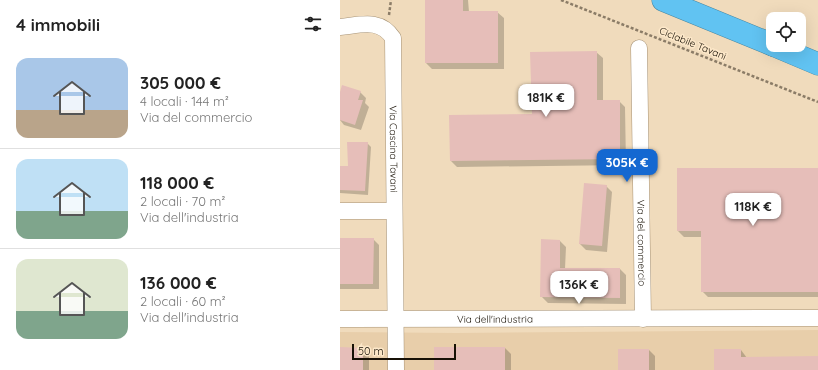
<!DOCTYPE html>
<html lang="it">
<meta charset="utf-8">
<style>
:root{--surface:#fff;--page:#f2f2f2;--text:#222;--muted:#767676;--line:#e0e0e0;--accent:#1468d1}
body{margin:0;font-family:Quicksand,sans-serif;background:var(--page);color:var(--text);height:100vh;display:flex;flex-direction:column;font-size:15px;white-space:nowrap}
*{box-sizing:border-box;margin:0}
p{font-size:13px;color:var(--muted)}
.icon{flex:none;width:22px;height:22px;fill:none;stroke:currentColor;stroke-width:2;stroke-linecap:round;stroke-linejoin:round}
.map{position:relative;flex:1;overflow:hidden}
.side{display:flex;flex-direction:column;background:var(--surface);width:340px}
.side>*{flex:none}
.controls{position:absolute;left:426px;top:12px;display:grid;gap:8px}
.controls a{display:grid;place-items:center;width:40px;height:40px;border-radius:8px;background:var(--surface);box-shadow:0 4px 16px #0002;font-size:20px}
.scale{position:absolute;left:12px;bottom:10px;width:104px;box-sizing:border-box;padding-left:4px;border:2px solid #181106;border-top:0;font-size:11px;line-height:14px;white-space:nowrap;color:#181106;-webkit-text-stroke:3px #fde8c9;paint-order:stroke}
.price{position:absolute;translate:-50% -34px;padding:0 9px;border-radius:8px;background:#fff;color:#222;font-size:13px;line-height:26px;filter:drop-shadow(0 1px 2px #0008)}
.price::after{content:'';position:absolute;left:50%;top:24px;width:12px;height:9px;margin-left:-6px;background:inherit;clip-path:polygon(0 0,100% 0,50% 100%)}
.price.current{background:var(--accent);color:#fff}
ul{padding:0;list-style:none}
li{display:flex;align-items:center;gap:12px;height:100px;padding:0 16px}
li+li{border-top:1px solid var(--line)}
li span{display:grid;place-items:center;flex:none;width:112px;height:80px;border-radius:12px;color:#555}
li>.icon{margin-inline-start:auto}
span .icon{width:48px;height:48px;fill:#fffc;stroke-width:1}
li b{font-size:17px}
h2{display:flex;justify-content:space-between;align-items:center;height:48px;padding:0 16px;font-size:17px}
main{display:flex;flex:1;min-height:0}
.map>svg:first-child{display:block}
.built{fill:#e8ceaa}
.shadow{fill:#0003}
.building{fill:#e6beb9}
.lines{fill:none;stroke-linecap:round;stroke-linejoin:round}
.minor-casing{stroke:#a69275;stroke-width:17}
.highway-casing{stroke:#47859f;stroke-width:23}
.path{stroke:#8b7c67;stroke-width:2.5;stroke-dasharray:3 2;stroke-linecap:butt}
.minor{stroke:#fff;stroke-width:16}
.highway{stroke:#61c3f2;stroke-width:22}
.labels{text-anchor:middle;stroke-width:3;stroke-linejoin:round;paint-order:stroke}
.street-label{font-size:10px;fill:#181106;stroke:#fde8c9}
</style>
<main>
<section class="side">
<h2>4 immobili<svg class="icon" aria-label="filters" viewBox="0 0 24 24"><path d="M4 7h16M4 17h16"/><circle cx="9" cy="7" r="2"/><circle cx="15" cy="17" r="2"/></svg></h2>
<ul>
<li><span style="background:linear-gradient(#a9c7e8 65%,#b9a48a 0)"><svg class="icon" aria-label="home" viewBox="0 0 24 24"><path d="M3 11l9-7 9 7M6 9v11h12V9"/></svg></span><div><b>305 000 €</b><p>4 locali · 144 m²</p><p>Via del commercio</p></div></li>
<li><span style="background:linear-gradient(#bfe0f5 65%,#7fa58c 0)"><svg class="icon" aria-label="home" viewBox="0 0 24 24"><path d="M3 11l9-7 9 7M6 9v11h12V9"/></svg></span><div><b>118 000 €</b><p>2 locali · 70 m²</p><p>Via dell'industria</p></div></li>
<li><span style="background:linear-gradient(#dfe7d0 65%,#7fa58c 0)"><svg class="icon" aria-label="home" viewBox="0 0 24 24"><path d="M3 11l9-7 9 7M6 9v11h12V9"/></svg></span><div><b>136 000 €</b><p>2 locali · 60 m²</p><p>Via dell'industria</p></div></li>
</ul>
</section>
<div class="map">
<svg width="478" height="370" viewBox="0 0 478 370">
<rect width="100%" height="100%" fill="#f0dbbc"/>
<path class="built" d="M 478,330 L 478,370 L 0,370 L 0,332 L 116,333 Z"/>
<g class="shadow">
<path d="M 86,0 L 128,0 L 129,12 L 157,12 L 164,18 L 164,69 L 92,69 L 86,63 Z"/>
<path d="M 256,52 L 263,58 L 263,101 L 279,101 L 285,107 L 286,165 L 117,167 L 111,161 L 193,115 Z"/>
<path d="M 20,92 L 26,98 L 25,103 L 29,107 L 21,130 L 4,125 L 0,120 L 0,95 Z"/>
<path d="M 27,143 L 31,147 L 28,195 L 0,193 L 0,167 L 9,167 Z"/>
<path d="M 478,169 L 478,297 L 368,297 L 362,291 L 362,237 L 344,237 L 338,231 Z"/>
<path d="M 266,186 L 272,192 L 267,252 L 246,250 L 240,244 Z"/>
<path d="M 0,239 L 33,239 L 39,245 L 39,289 L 0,289 Z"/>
<path d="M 220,241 L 226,247 L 225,269 L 280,269 L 286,275 L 286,304 L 208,303 L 202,297 Z"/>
<path d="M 0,348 L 23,348 L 29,355 L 29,370 L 0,370 Z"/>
<path d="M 165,348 L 171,354 L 171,370 L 95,370 Z"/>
<path d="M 309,350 L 315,356 L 315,370 L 279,370 Z"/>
<path d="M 401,350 L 407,358 L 478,357 L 478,370 L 375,370 Z"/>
</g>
<g class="building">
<path d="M 85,0 L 123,0 L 123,11 L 158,11 L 158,63 L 85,63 Z"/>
<path d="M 257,51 L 257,100 L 280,100 L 280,159 L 110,161 L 109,115 L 192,114 L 190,52 Z"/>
<path d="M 2,85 L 21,91 L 18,100 L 23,100 L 15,125 L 0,120 L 0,92 Z"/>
<path d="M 7,142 L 28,142 L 25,191 L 0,190 L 0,166 L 8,166 Z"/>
<path d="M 337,168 L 478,168 L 478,292 L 361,292 L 361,231 L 337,231 Z"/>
<path d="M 244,183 L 267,185 L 262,246 L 239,244 Z"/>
<path d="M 0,238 L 34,238 L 33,284 L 0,284 Z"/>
<path d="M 201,239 L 220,240 L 220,268 L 280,268 L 280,298 L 200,297 Z"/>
<path d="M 0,347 L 23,348 L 23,370 L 0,370 Z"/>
<rect x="94" y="347" width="71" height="23"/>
<rect x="278" y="349" width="31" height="21"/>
<path d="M 374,349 L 401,349 L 401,357 L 478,356 L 478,370 L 374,370 Z"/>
</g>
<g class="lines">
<g class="minor-casing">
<g id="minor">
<path id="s1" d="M 0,27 C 21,25 40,18 53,38 L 56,370"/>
<path id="s2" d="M 299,48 L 303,319"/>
<path d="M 0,211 L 54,211"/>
<path id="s3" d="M 0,319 L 478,318"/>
</g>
</g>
<g class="highway-casing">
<g id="highway">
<path d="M 323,0 L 433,45"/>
<path d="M 433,45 L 478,64"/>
</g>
</g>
<g class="path">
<path d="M 221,0 L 478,102"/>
<path d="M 49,15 L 51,0"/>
</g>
<use href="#minor" class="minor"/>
<use href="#highway" class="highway"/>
</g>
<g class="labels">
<g class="street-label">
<text transform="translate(353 43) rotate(22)" y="4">Ciclabile Tavani</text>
<text dy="4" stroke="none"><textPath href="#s1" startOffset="169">Via Cascina Tavani</textPath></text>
<text dy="4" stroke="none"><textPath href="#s2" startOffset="195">Via del commercio</textPath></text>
<text dy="4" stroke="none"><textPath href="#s3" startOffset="155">Via dell'industria</textPath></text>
</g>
</g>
</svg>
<div class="controls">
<a><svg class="icon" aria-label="locate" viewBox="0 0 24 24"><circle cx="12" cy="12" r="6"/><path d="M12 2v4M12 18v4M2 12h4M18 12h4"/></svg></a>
</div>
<div class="scale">50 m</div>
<b class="price" style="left:206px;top:118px">181K €</b>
<b class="price current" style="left:287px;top:183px">305K €</b>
<b class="price" style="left:413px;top:227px">118K €</b>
<b class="price" style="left:239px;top:305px">136K €</b>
</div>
</main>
